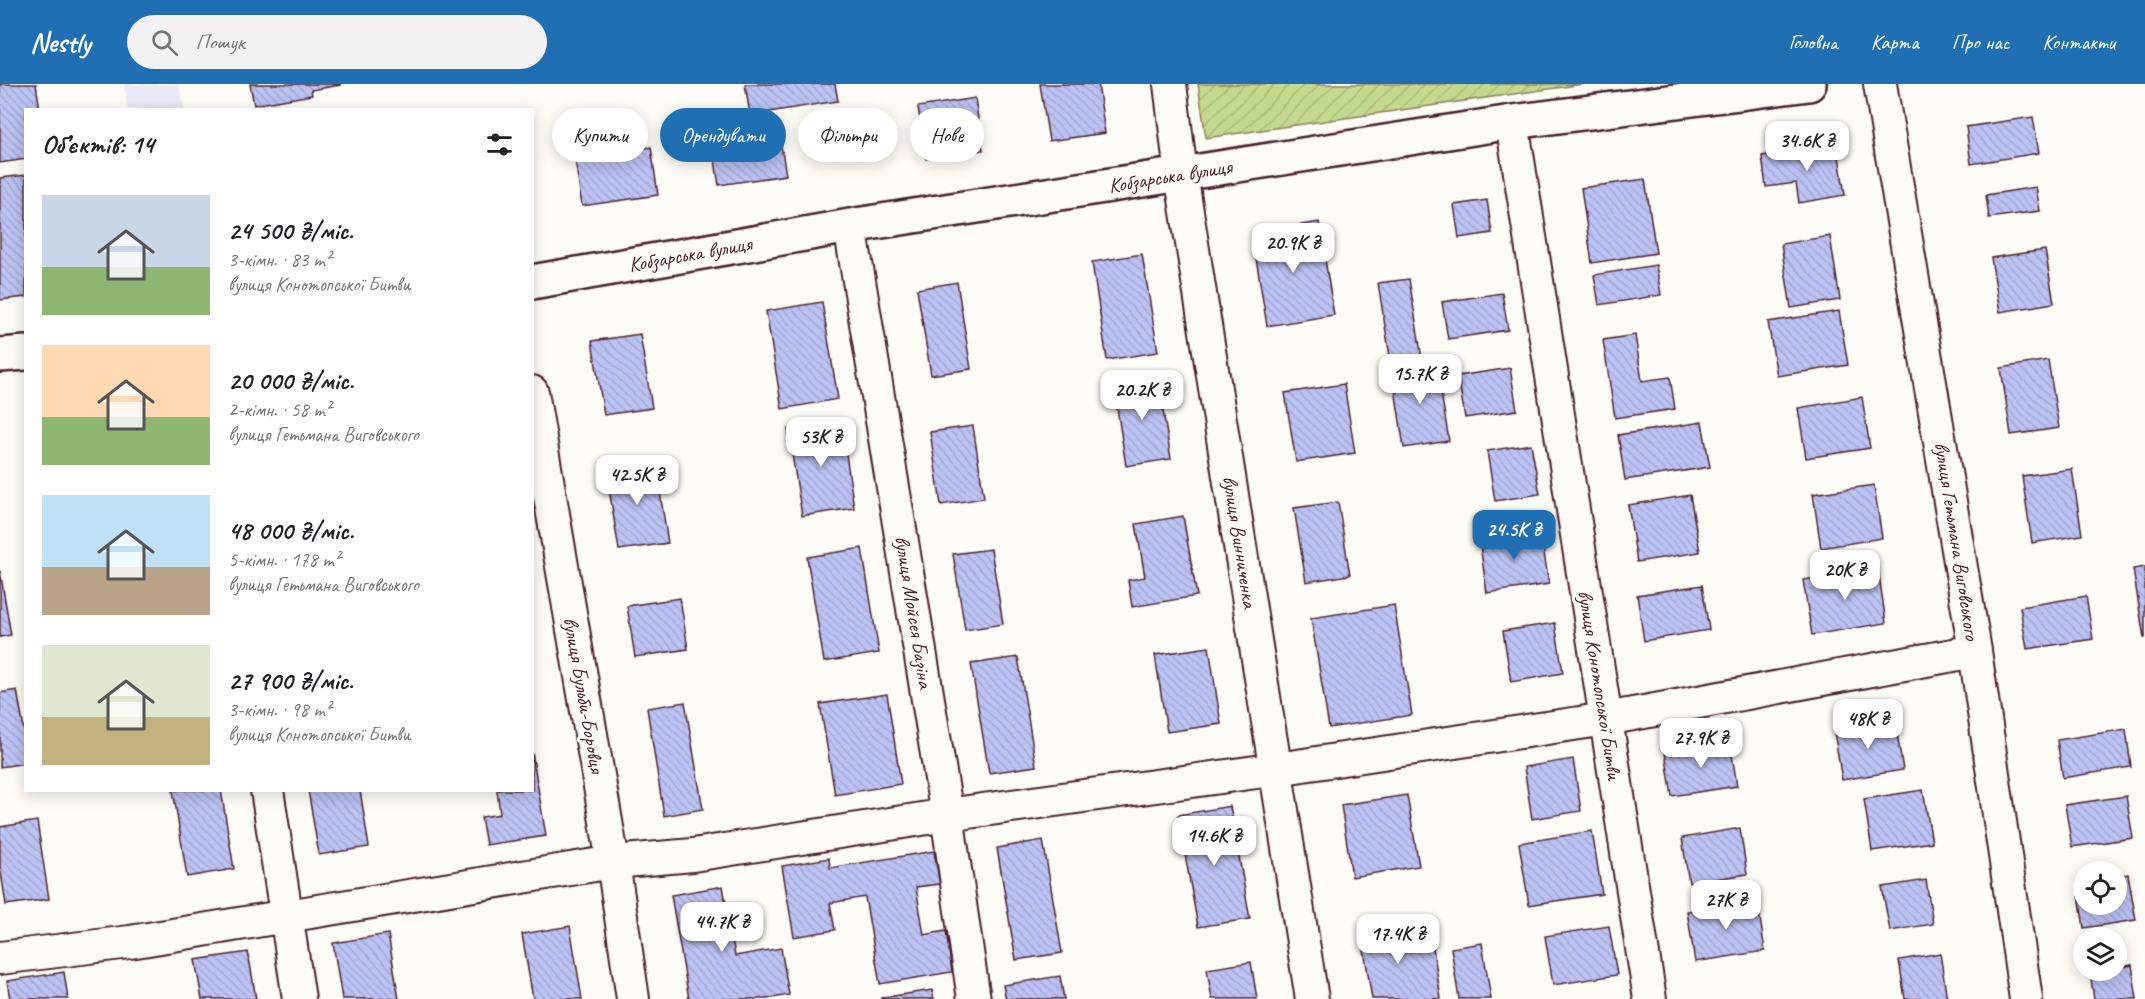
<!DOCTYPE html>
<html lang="uk">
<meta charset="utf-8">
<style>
:root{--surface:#fff;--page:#f2f2f2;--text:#202124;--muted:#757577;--accent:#1f6fb2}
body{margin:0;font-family:Caveat,sans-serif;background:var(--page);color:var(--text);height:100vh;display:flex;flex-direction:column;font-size:22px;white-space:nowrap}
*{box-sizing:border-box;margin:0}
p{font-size:20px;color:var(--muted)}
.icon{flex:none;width:33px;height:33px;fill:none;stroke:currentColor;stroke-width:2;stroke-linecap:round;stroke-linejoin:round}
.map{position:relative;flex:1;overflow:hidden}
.drawer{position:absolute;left:24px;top:24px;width:510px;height:684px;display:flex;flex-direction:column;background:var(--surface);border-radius:0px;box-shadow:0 3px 15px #0003}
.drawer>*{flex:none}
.hud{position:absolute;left:552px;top:24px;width:570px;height:54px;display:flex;gap:12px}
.tools{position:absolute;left:2073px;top:777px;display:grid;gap:12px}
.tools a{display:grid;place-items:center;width:54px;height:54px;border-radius:50%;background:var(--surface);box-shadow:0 3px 15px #0003;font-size:30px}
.price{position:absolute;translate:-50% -51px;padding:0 14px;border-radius:12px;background:#fff;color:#222;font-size:20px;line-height:39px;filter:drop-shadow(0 2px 3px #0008)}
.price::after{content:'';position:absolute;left:50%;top:36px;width:18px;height:14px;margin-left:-9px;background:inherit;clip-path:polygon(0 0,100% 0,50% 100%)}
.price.active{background:var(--accent);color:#fff}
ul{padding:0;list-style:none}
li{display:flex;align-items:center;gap:18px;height:150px;padding:0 18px}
li span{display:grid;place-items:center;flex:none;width:168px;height:120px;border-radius:0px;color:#555}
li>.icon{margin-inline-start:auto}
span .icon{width:72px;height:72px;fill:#fffc;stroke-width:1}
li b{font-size:26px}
h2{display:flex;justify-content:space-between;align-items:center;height:72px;padding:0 18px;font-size:26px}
.pill{padding:0 21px;border-radius:27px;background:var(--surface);box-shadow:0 3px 15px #0003;font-size:21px;line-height:54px}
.pill.active{background:var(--accent);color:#fff}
header{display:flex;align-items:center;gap:36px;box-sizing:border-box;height:84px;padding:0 30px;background:var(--accent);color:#fff}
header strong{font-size:28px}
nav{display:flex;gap:33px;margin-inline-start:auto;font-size:21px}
.search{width:420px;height:54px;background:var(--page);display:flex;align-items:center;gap:15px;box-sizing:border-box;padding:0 21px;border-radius:33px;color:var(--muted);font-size:22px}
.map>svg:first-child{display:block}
.built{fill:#eaebf6}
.garden{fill:url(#garden-furrows);stroke:#887c5c;stroke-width:1.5}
.building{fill:url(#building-back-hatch);stroke:#4a1f2b;stroke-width:1.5}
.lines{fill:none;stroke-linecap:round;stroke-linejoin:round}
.minor-casing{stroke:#4a1f2b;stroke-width:36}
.tertiary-casing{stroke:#4a1f2b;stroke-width:38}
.minor{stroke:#fdfcf7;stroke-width:32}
.tertiary{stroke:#fdfcf7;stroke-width:33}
.labels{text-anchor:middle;stroke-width:6;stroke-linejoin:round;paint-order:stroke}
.street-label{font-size:21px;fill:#4a1f2b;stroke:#fdfcf7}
</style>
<header>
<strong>Nestly</strong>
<div class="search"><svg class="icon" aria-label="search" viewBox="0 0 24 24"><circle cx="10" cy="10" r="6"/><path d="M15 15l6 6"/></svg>Пошук</div>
<nav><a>Головна</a><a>Карта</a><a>Про нас</a><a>Контакти</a></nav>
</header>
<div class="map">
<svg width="2145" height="915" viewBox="0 0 2145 915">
<defs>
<pattern id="garden-furrows" width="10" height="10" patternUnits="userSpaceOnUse" patternTransform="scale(1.5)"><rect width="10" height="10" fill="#c5d98e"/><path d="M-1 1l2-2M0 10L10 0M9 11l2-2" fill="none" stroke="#abba7b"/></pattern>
<pattern id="building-back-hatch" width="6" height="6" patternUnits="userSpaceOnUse" patternTransform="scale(1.5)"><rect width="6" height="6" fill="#bcc2f3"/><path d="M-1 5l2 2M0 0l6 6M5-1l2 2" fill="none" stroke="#a3a6d0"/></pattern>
</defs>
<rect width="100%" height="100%" fill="#fdfcf7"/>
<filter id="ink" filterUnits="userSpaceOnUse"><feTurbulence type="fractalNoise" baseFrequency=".0167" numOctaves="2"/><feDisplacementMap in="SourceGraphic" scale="12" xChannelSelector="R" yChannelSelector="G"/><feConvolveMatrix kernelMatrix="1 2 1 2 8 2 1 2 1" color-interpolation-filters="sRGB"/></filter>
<g filter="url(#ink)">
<path class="built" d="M 124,0 L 179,0 L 184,25 L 128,25 Z"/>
<path class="garden" d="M 1198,0 L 1584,0 L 1206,54 Z"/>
<g class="building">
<path d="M 0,0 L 36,0 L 40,26 L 26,26 L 26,75 L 0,79 Z"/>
<path d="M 250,0 L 340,0 L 340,1 L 311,6 L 312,11 L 254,21 Z"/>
<path d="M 745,0 L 835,0 L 838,17 L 750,31 Z"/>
<path d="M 1040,0 L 1098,0 L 1105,49 L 1049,57 Z"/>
<path d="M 975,14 L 983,66 L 926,75 L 918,23 Z"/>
<path d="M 2033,33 L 2039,69 L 1971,80 L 1966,43 Z"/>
<path d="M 778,43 L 786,91 L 719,101 L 711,53 Z"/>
<path d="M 1837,60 L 1845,111 L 1799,119 L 1796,99 L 1766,103 L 1762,72 Z"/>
<path d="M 651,63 L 658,111 L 582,122 L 575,75 Z"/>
<path d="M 26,91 L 26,213 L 0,216 L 0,94 Z"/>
<path d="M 1645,95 L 1656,169 L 1592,179 L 1581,104 Z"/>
<path d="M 2036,103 L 2040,127 L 1989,134 L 1986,111 Z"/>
<path d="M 1487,116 L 1492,149 L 1459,154 L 1454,121 Z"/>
<path d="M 1319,138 L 1334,231 L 1267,242 L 1252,149 Z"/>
<path d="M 1830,152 L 1840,216 L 1791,224 L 1781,160 Z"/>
<path d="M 2045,166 L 2054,219 L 2000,228 L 1991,174 Z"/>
<path d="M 1142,170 L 1158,268 L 1107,276 L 1092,178 Z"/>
<path d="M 1656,181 L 1661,211 L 1599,221 L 1594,191 Z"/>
<path d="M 1409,195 L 1423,281 L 1392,285 L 1378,199 Z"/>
<path d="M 957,198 L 971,285 L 931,291 L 917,205 Z"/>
<path d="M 1502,209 L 1508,246 L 1448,255 L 1442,218 Z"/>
<path d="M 822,218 L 838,315 L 782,325 L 766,227 Z"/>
<path d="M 1839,227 L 1848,281 L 1777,292 L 1768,238 Z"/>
<path d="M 640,250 L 652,324 L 604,331 L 592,257 Z"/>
<path d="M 1635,251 L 1642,297 L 1670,293 L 1675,325 L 1615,334 L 1603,256 Z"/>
<path d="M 2048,276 L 2059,344 L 2011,351 L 2001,284 Z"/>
<path d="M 1436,278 L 1449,357 L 1404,364 L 1392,285 Z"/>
<path d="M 1510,284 L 1517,326 L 1465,334 L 1458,292 Z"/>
<path d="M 1157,291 L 1171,375 L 1126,382 L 1113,298 Z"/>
<path d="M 1344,300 L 1355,369 L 1296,378 L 1285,309 Z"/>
<path d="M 1862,313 L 1870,364 L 1806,374 L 1798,324 Z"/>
<path d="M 841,336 L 854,424 L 802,432 L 788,345 Z"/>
<path d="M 1702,338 L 1710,383 L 1625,396 L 1618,351 Z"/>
<path d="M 973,342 L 984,414 L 941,421 L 930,348 Z"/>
<path d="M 1531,360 L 1540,410 L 1495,417 L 1487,367 Z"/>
<path d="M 655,377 L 668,459 L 619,466 L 606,386 Z"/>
<path d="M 2072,385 L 2082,451 L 2032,459 L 2022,392 Z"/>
<path d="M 1874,401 L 1882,454 L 1821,464 L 1813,410 Z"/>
<path d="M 1690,411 L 1700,468 L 1637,478 L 1628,421 Z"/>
<path d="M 1338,418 L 1350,491 L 1306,498 L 1294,424 Z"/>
<path d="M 1183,432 L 1197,512 L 1132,523 L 1128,496 L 1145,493 L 1136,440 Z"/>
<path d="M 1540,444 L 1549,500 L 1487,509 L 1479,454 Z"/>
<path d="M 862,464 L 879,569 L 824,578 L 807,473 Z"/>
<path d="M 991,465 L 1003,540 L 965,546 L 953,470 Z"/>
<path d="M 2145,483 L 2145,554 L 2144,554 L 2133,485 Z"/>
<path d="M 1878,484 L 1886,539 L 1812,551 L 1803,496 Z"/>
<path d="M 0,487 L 11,551 L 0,553 Z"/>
<path d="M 1702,501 L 1709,546 L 1644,557 L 1637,511 Z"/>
<path d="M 2086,512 L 2093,555 L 2027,565 L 2020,523 Z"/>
<path d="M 680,514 L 688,565 L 635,573 L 627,522 Z"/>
<path d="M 1394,521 L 1412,631 L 1329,644 L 1311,534 Z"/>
<path d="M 1555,539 L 1563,589 L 1511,598 L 1503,547 Z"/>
<path d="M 1209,563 L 1221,640 L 1167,648 L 1155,571 Z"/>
<path d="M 1018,573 L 1036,682 L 989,689 L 971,580 Z"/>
<path d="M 17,606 L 26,657 L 26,679 L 0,683 L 0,609 Z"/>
<path d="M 887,610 L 901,700 L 835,711 L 820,620 Z"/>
<path d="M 685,618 L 703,725 L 664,732 L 647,624 Z"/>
<path d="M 1895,637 L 1903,686 L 1842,696 L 1834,647 Z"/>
<path d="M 2126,645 L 2131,683 L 2063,694 L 2057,656 Z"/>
<path d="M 1730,658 L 1737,702 L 1672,712 L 1665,668 Z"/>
<path d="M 532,668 L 546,752 L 486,761 L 481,733 L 500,730 L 497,706 L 532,706 Z"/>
<path d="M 1573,675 L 1581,727 L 1532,735 L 1524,683 Z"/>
<path d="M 173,706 L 221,706 L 234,785 L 187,793 Z"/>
<path d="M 308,706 L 360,706 L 369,763 L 319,771 Z"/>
<path d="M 1923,706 L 1932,758 L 1872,767 L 1864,715 Z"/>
<path d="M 1407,711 L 1419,782 L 1352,793 L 1341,721 Z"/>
<path d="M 2126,712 L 2133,754 L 2072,763 L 2065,721 Z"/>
<path d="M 1230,722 L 1250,835 L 1198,843 L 1178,731 Z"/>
<path d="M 37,737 L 49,815 L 6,821 L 0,782 L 0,743 Z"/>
<path d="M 1740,744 L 1747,790 L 1689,799 L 1682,754 Z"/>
<path d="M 1592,747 L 1602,810 L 1529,821 L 1519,759 Z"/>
<path d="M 1043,756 L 1062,869 L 1016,876 L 997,764 Z"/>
<path d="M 934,767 L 940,800 L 916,803 L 924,851 L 946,847 L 952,888 L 880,900 L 865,813 L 830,819 L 835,846 L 794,853 L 782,782 L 829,774 L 830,784 Z"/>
<path d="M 2128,790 L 2136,836 L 2084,844 L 2077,798 L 2084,797 L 2084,820 L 2116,820 L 2116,792 Z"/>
<path d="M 1926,796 L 1933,840 L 1890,847 L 1882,803 Z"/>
<path d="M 723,802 L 735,872 L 781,864 L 789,911 L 767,915 L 689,915 L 671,811 Z"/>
<path d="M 1757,815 L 1765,867 L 1695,878 L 1687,827 Z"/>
<path d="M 1397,835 L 1402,869 L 1433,864 L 1441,915 L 1372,915 L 1360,841 Z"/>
<path d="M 570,842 L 582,915 L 533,915 L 522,850 Z"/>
<path d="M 1609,842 L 1617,891 L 1553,901 L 1545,852 Z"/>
<path d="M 388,850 L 399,915 L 342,915 L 333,859 Z"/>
<path d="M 1482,859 L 1491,915 L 1459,915 L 1451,864 Z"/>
<path d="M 248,868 L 256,915 L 202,915 L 195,876 Z"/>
<path d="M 1940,869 L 1947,915 L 1905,915 L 1899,876 Z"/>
<path d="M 1251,878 L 1257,915 L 1212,915 L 1207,885 Z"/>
<path d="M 2132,881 L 2137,915 L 2094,915 L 2090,888 L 2116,886 L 2116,884 Z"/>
<path d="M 64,888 L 68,915 L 10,915 L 7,897 Z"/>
<path d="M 1060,892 L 1064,915 L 1006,915 L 1003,901 Z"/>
<path d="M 932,906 L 934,915 L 881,915 L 881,914 Z"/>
</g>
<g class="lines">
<g class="minor-casing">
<g id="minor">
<path d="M 1170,0 L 1181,90 L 1312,915"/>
<path d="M 1880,0 L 1975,567 L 2026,915"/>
<path d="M 1512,38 L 1650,915"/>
<path d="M 850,142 L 947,731 L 974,915"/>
<path d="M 532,308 L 613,778 L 633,915"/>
<path d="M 267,706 L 299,915"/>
<path d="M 0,874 L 130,858 L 613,778 L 693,771 L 947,731 L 1277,685 L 1606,635 L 1975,567"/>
</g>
</g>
<g class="tertiary-casing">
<g id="tertiary">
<path d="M 532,198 L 850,142 L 1512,38 L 1809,0"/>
<path d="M 0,271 L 26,269"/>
</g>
</g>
<use href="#minor" class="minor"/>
<use href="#tertiary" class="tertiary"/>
</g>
</g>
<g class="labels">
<g class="street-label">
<text transform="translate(1170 92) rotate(-9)" y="7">Кобзарська вулиця</text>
<text transform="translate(690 170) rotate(-10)" y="7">Кобзарська вулиця</text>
<text transform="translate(1957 457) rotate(81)" y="7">вулиця Гетьмана Виговського</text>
<text transform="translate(1240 458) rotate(81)" y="7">вулиця Винниченка</text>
<text transform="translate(914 528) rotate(81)" y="7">вулиця Мойсея Базіна</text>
<text transform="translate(1600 601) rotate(81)" y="7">вулиця Конотопської Битви</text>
<text transform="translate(584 611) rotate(80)" y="7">вулиця Бульби-Боровця</text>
</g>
</g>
</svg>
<div class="tools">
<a><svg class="icon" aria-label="locate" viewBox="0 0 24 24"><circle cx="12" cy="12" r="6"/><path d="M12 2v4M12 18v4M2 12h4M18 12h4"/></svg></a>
<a><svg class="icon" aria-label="layers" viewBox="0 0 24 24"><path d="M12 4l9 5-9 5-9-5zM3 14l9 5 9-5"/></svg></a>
</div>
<b class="price" style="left:1807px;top:88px">34.6K ₴</b>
<b class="price" style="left:1293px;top:190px">20.9K ₴</b>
<b class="price" style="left:1420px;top:321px">15.7K ₴</b>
<b class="price" style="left:1142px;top:337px">20.2K ₴</b>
<b class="price" style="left:821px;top:384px">53K ₴</b>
<b class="price" style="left:637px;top:422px">42.5K ₴</b>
<b class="price active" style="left:1514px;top:477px">24.5K ₴</b>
<b class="price" style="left:1845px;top:517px">20K ₴</b>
<b class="price" style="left:1868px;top:666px">48K ₴</b>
<b class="price" style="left:1701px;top:685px">27.9K ₴</b>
<b class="price" style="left:1214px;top:783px">14.6K ₴</b>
<b class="price" style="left:1726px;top:847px">27K ₴</b>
<b class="price" style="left:722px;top:869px">44.7K ₴</b>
<b class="price" style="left:1398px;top:881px">17.4K ₴</b>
<div class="hud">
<a class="pill">Купити</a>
<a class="pill active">Орендувати</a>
<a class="pill">Фільтри</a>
<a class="pill">Нове</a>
</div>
<section class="drawer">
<h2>Об’єктів: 14<svg class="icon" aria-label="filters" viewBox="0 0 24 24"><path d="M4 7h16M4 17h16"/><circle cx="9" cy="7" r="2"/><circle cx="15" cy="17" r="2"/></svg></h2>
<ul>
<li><span style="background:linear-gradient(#c9d6e8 60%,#8fb573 0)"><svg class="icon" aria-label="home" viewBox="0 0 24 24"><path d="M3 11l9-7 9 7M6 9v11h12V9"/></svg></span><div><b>24 500 ₴/міс.</b><p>3-кімн. · 83 m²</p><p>вулиця Конотопської Битви</p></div></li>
<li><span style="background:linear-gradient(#ffd9b3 60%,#8fb573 0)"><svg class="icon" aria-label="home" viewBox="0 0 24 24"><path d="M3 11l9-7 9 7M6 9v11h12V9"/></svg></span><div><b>20 000 ₴/міс.</b><p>2-кімн. · 58 m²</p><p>вулиця Гетьмана Виговського</p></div></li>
<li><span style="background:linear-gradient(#bfe0f5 60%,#b9a48a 0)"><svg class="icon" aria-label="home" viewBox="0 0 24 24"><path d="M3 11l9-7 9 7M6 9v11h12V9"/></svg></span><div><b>48 000 ₴/міс.</b><p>5-кімн. · 178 m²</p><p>вулиця Гетьмана Виговського</p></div></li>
<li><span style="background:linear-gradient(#dfe7d0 60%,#c2b280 0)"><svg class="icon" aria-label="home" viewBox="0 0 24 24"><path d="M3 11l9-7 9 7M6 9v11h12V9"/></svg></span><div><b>27 900 ₴/міс.</b><p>3-кімн. · 98 m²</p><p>вулиця Конотопської Битви</p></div></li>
</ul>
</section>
</div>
